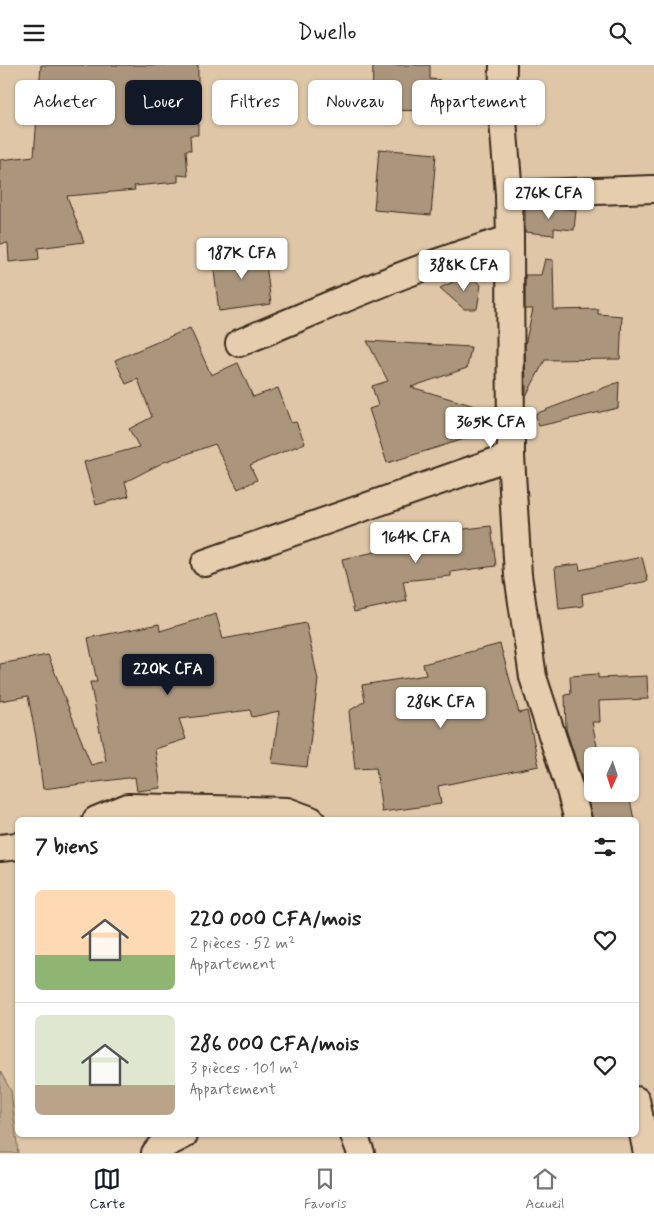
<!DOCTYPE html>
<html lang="fr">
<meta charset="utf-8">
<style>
:root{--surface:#fff;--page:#f6f6f6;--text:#222;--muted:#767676;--line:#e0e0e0;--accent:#111827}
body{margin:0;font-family:Mynerve,sans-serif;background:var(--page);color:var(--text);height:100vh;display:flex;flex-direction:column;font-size:19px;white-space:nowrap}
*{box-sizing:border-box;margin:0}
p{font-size:16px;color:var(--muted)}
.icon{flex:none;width:28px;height:28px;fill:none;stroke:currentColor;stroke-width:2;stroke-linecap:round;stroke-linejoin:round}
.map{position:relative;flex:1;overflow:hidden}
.panel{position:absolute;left:15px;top:752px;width:624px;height:320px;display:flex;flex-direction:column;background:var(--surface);border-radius:8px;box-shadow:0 1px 4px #0004}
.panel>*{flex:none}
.banner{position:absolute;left:15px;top:15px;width:625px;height:45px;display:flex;gap:10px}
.needle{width:32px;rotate:183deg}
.tools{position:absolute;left:584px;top:682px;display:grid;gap:10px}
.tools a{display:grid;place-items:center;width:55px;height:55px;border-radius:8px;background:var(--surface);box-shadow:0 1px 4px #0004;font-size:25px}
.price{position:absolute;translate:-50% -42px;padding:0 11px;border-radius:5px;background:#fff;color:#222;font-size:16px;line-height:32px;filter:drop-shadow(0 1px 2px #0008)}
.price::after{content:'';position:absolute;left:50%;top:30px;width:15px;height:11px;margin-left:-8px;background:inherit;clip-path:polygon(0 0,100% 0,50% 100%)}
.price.current{background:var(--accent);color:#fff}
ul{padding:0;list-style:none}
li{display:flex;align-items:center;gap:15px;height:125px;padding:0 20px}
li+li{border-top:1px solid var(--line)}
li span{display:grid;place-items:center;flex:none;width:140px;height:100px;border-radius:8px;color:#555}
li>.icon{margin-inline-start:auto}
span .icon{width:60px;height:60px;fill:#fffc;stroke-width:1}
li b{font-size:21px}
h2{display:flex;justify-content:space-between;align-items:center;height:60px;padding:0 20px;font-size:21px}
.pill{padding:0 18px;border-radius:8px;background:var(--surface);box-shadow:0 1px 4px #0004;font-size:18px;line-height:45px}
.pill.current{background:var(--accent);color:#fff}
header{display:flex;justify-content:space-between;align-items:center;height:65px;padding:0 20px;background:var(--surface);font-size:22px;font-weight:600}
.dock{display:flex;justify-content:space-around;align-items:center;height:70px;border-top:1px solid var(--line);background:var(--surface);font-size:14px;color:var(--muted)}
.dock a{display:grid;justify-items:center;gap:2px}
.dock .current{color:var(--accent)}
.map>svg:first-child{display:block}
.green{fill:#c0aa8e;stroke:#7e6a56}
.building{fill:#ab967d;stroke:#3b2a1e}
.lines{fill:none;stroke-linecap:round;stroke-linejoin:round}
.minor-casing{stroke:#3b2a1e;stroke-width:30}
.minor{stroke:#e5cdad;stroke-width:26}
</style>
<header><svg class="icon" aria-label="menu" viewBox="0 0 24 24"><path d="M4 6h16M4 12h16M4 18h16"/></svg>Dwello<svg class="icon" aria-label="search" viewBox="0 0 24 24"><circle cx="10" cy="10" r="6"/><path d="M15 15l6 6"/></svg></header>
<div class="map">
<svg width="654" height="1088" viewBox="0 0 654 1088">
<rect width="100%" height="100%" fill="#dec6a7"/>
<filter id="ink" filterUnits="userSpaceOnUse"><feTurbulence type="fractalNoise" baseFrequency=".02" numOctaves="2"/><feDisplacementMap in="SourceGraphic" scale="10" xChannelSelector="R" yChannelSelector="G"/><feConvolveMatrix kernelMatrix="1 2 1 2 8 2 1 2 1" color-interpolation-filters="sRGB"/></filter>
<g filter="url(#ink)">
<path class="green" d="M 0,1006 L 11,1026 L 18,1088 L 0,1088 Z"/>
<g class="building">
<path d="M 41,0 L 198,0 L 198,70 L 190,70 L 191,85 L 186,85 L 188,111 L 178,110 L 178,117 L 134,121 L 135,125 L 67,131 L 84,177 L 38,183 L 39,194 L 9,197 L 8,178 L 0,179 L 0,95 L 34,91 Z"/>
<path d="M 373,0 L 430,0 L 430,14 L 440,15 L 439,46 L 372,45 Z"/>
<path d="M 379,84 L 436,89 L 431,150 L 374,145 Z"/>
<path d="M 554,142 L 576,145 L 574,165 L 554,163 L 554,170 L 525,167 L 525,143 Z"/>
<path d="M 264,183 L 271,239 L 219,246 L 212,190 Z"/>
<path d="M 545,194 L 553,195 L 554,245 L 598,244 L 598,249 L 622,251 L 620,294 L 545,295 L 526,331 L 525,280 L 533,244 L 525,244 L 525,210 L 541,210 Z"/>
<path d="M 468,210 L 481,220 L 477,244 L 464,244 L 440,223 Z"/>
<path d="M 190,263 L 211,310 L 238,298 L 253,332 L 278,323 L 291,358 L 296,357 L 305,378 L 250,400 L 257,415 L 238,424 L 215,379 L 164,397 L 125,417 L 129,431 L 96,440 L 84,397 L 139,382 L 129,364 L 152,352 L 138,314 L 126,319 L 115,295 Z"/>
<path d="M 367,276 L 471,282 L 467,303 L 411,322 L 491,346 L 484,368 L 387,398 L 369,344 L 378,341 L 372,321 L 388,316 Z"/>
<path d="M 619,317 L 618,343 L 539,361 L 535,349 Z"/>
<path d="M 491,461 L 496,501 L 451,507 L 451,511 L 403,516 L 407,536 L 354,547 L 342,494 L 404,481 L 403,471 Z"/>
<path d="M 642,492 L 648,516 L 582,529 L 583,541 L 559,544 L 555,502 L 579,499 L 580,505 Z"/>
<path d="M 216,549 L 223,574 L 306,558 L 318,615 L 307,702 L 272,698 L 279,646 L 252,652 L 250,645 L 179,654 L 186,674 L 155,684 L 161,723 L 137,726 L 135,712 L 43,724 L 36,672 L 28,631 L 0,636 L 0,599 L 48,590 L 91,700 L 106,696 L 90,617 L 97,617 L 88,573 L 159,559 L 160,566 Z"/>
<path d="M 500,579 L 519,648 L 527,646 L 539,701 L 438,721 L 441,739 L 382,747 L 376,703 L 355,704 L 349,646 L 365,636 L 362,620 L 426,610 L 423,599 Z"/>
<path d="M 598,609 L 598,613 L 647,611 L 648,634 L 599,636 L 600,657 L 592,657 L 599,691 L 592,691 L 592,729 L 629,729 L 634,755 L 593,755 L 584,720 L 566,664 L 565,630 L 571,629 L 570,611 Z"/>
</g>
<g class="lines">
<g class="minor-casing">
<g id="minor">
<path d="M 503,0 L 502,43 L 509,129 L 510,174 L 511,391 L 518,510 L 533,612 L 570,725 L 578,755"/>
<path d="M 509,129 L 654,124"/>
<path d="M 239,278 C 329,241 417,200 510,174"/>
<path d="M 205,498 L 511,391"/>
<path d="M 96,755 L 128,742 L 287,746 L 311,755"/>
<path d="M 0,783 L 18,781"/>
<path d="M 636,1035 L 647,1088"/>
<path d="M 354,1070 L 361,1088"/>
<path d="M 155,1088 L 160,1082 L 184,1070"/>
</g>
</g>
<use href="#minor" class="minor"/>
</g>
</g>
</svg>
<div class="tools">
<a><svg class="needle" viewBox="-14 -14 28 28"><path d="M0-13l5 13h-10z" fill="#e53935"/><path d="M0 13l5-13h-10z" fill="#767676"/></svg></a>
</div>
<b class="price" style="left:549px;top:155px">276K CFA</b>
<b class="price" style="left:242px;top:215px">187K CFA</b>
<b class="price" style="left:464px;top:227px">388K CFA</b>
<b class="price" style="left:491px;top:384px">365K CFA</b>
<b class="price" style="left:416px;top:499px">164K CFA</b>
<b class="price current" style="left:168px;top:631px">220K CFA</b>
<b class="price" style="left:441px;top:664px">286K CFA</b>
<div class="banner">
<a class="pill">Acheter</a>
<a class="pill current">Louer</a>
<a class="pill">Filtres</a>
<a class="pill">Nouveau</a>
<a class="pill">Appartement</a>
</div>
<section class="panel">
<h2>7 biens<svg class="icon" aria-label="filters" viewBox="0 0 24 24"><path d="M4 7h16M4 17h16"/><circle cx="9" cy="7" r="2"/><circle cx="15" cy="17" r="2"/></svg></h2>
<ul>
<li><span style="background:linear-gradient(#ffd9b3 65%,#8fb573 0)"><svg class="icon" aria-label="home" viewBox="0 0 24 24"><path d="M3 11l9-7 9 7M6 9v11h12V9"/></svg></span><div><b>220 000 CFA/mois</b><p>2 pièces · 52 m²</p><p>Appartement</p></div><svg class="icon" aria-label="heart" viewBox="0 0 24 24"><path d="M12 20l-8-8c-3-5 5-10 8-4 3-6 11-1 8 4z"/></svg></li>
<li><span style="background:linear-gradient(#dfe7d0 70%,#b9a48a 0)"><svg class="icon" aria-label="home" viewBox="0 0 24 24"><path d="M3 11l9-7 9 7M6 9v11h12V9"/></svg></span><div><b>286 000 CFA/mois</b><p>3 pièces · 101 m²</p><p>Appartement</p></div><svg class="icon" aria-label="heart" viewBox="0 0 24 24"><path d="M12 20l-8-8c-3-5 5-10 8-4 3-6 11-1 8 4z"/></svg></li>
</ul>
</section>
</div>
<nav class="dock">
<a class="current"><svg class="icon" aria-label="map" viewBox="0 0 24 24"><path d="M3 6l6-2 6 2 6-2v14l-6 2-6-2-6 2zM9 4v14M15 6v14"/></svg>Carte</a>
<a><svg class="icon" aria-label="saved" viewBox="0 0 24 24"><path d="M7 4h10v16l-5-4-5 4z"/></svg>Favoris</a>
<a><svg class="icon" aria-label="home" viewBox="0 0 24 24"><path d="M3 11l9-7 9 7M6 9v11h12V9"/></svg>Accueil</a>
</nav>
